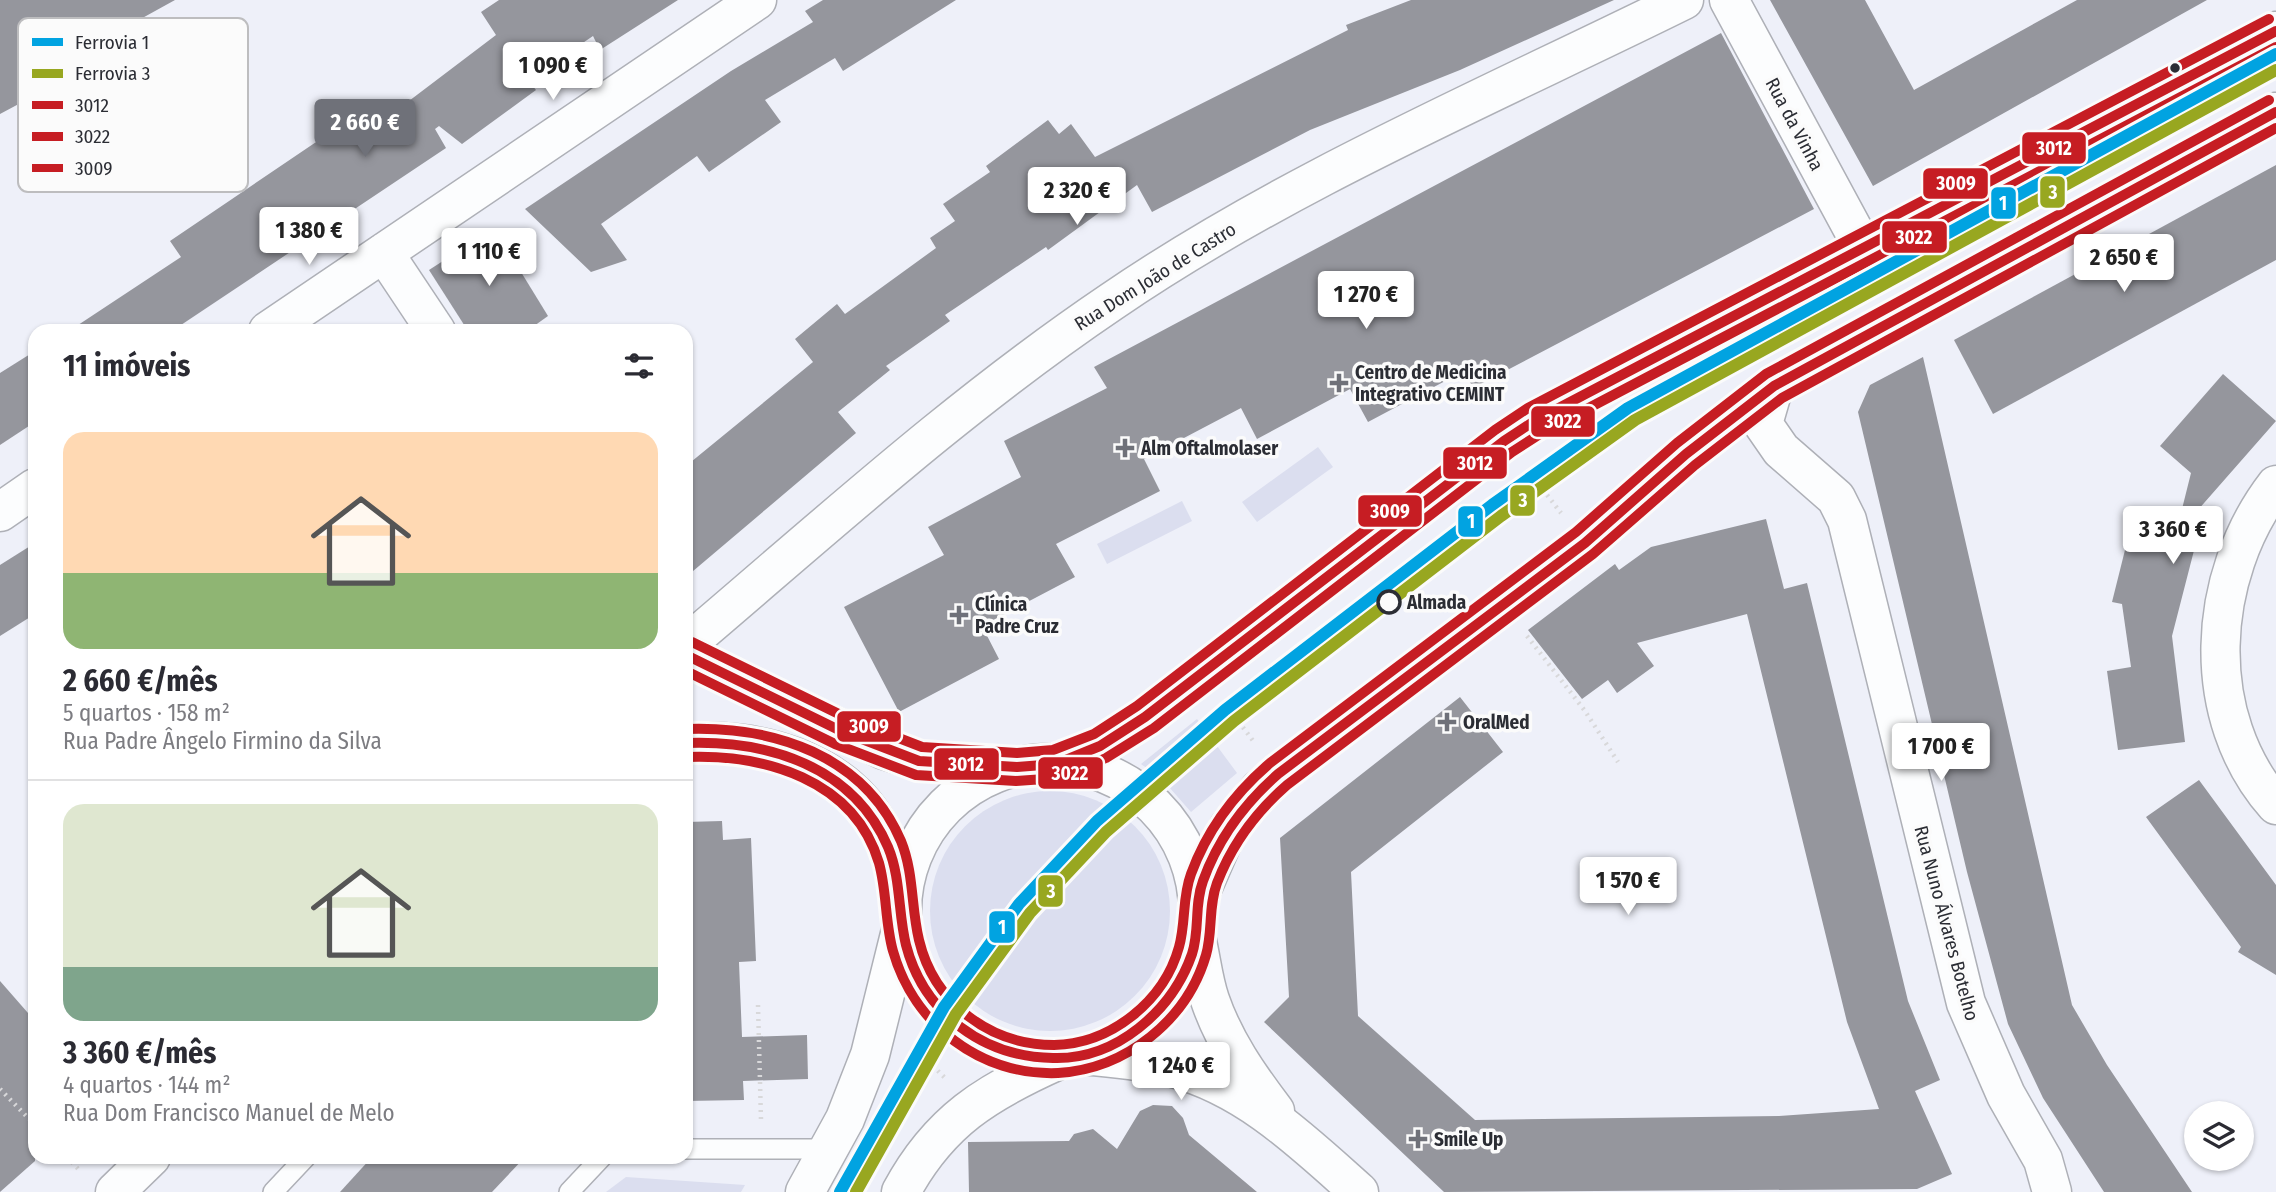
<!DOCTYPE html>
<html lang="pt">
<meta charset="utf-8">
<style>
:root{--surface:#fff;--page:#f7f7f7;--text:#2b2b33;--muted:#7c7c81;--line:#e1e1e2;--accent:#6f7179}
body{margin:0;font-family:"Fira Sans Condensed",sans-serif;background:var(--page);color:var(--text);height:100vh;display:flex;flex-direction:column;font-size:26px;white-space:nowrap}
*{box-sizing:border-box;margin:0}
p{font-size:23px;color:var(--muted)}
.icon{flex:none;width:38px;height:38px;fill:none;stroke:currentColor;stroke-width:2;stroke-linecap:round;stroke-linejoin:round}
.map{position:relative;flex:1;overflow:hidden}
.panel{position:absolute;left:28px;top:324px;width:665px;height:840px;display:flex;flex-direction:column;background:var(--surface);border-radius:21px;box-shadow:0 2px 5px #0004}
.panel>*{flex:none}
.fabs{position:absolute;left:2184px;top:1101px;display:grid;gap:14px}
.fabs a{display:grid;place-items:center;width:70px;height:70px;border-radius:50%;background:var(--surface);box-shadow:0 2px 5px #0004;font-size:35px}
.price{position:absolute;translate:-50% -60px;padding:0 16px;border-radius:7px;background:#fff;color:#222;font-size:23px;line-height:46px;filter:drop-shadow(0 2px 4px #0008)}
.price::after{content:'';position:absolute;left:50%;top:42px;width:21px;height:16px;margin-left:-10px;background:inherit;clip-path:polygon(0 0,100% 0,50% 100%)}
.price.on{background:var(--accent);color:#fff}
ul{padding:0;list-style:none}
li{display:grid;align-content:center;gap:14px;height:371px;padding:0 35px}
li+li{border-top:2px solid var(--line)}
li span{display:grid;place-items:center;height:217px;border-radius:21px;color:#555}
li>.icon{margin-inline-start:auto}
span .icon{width:126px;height:126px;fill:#fffc;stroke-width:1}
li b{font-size:30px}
h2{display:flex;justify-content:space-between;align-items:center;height:84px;padding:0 35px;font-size:30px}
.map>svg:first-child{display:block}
.green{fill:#dbdeef}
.building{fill:#95969d}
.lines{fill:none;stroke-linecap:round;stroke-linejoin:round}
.lane-casing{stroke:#aeb0b7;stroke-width:22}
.street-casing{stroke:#aeb0b7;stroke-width:41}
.secondary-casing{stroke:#aeb0b7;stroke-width:41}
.primary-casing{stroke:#aeb0b7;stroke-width:41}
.path{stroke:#d8d8da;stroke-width:4.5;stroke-dasharray:2 5;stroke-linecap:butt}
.lane{stroke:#fcfdfe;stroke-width:19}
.street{stroke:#fcfdfe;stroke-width:38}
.secondary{stroke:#fcfdfe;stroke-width:38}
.primary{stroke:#fcfdfe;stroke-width:38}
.bus-1-casing{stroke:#fbfbfb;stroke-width:16}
.bus-2-casing{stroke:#fbfbfb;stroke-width:16}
.bus-3-casing{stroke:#fbfbfb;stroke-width:16}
.bus-1{stroke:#c61d23;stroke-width:10}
.bus-2{stroke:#c61d23;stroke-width:10}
.bus-3{stroke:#c61d23;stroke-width:10}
.rail-1-casing{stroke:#fbfbfb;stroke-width:18}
.rail-2-casing{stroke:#fbfbfb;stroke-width:18}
.rail-1{stroke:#01a3e1;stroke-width:12}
.rail-2{stroke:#98a720;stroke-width:12}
.bus-dot{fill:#2b2d34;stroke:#fbfbfb;stroke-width:2.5}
.poi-dot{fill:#6f7179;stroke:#fbfbfb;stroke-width:2.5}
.stop-dot{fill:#fbfbfb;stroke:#2b2d34;stroke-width:3.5}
.labels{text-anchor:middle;stroke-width:7;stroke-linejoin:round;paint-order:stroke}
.street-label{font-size:19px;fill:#2b2d34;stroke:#fbfbfb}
.poi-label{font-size:19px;font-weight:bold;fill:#2b2d34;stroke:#fbfbfb;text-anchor:start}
.stop-label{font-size:19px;font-weight:bold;fill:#2b2d34;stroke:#fbfbfb;text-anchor:start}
.key{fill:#fbfbfb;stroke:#bdbdbf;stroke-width:2}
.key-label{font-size:19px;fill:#2b2d34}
.line-badge{stroke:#fbfbfb;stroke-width:2.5}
.badge-label{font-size:19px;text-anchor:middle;font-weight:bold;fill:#fff}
</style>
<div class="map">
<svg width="2276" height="1192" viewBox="0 0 2276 1192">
<rect width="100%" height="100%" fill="#eef0f9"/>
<g class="green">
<path d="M 1318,447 L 1333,467 L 1257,522 L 1242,502 Z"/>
<path d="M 1182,501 L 1192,521 L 1107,564 L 1097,544 Z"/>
<path d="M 1197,719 L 1237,773 L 1191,812 L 1162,779 L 1141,764 Z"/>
<circle cx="1050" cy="911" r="120"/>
<path d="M 626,1177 L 745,1185 L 741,1192 L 606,1192 Z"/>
</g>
<g class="building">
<path d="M 0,0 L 175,0 L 108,37 L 116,52 L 0,114 Z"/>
<path d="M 499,0 L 678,0 L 600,50 L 593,36 L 528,80 L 536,90 L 462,144 L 439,126 L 435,129 L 446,148 L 172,331 L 69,331 L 181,257 L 170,241 L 325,136 L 323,133 L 359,109 L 372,129 L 496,35 L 481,12 Z"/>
<path d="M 823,0 L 956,0 L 843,71 L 835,58 L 765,100 L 781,122 L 709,172 L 697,156 L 601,224 L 627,260 L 591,272 L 525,209 L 731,71 L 813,22 L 805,11 Z"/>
<path d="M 1411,0 L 1614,0 L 1460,70 L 1310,130 L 1152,212 L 1137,185 L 1048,250 L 1046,247 L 945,315 L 950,321 L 886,366 L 890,370 L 838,412 L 856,433 L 686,577 L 686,466 L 813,362 L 795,339 L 837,304 L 845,314 L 936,248 L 930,238 L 955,221 L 943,204 L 990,172 L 986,166 L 1048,120 L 1059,134 L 1071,124 L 1095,157 L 1348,30 L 1346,25 Z"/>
<path d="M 1770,0 L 1865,0 L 1914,90 L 2077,0 L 2207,0 L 1873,186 Z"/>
<path d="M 1721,33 L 1814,209 L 1473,388 L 1464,371 L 1368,422 L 1350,389 L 1257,439 L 1241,408 L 1144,459 L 1160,491 L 1056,544 L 1075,577 L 982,626 L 999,659 L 899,712 L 844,607 L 944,555 L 928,527 L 1021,477 L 1004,441 L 1107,388 L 1094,367 Z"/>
<path d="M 2276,165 L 2276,260 L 1993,414 L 1954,340 Z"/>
<path d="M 494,228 L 548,316 L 527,331 L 468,331 L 429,270 Z"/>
<path d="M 35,351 L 35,422 L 0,445 L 0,373 Z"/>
<path d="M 1923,357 L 2072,1005 L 2107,1065 L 2192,1192 L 2104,1192 L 2043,1098 L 2008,1024 L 1967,872 L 1858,412 L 1870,385 Z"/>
<path d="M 2223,374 L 2276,421 L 2183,527 L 2199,531 L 2172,636 L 2185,742 L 2118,750 L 2107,671 L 2131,667 L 2122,604 L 2112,602 L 2134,514 L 2178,525 L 2191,473 L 2160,446 Z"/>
<path d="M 1766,519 L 1784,589 L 1807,583 L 1908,1001 L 1940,1080 L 1915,1091 L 1952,1174 L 1917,1189 L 1444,1192 L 1264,1022 L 1289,997 L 1280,838 L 1460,697 L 1503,752 L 1351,872 L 1358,1016 L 1475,1120 L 1779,1116 L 1879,1109 L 1847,1022 L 1747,614 L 1637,643 L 1654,666 L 1617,693 L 1608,680 L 1582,699 L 1528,630 L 1615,564 L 1619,570 L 1651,547 Z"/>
<path d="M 35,543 L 35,614 L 0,636 L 0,565 Z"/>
<path d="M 2199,780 L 2276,885 L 2276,975 L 2238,952 L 2241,947 L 2146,817 Z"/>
<path d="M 722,821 L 723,840 L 751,838 L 756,961 L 739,962 L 742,1037 L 807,1035 L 808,1079 L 743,1081 L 744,1100 L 686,1101 L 686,822 Z"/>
<path d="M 0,981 L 35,1021 L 35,1161 L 0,1192 Z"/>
<path d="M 1153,1105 L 1172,1106 L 1183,1118 L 1189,1135 L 1257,1192 L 969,1192 L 968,1142 L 1069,1141 L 1074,1134 L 1093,1129 L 1117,1149 L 1140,1111 Z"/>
<path d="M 372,1157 L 525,1157 L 492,1192 L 340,1192 Z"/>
</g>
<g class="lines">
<g class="lane-casing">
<g id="lane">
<path d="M 686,1149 L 828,1149"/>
<path d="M 273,1192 L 306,1157"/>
<path d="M 569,1192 L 602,1157"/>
</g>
</g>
<g class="street-casing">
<g id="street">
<path d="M 1729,0 L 1862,246"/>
<path d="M 384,253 L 436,331"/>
<path d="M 268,331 L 757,0"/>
<path d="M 1774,386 L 1763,424 L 1781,450 L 1836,498 L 1847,520 L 1966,1003 L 2006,1095 L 2043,1160 L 2052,1192"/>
<path d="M 2276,485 C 2206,576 2198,717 2276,805"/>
<path d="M 0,512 L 35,488"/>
<path d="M 686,645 C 825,527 960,404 1111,302 C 1286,182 1494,94 1684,0"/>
</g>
</g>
<g class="secondary-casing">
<g id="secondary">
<path d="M 1196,937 C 1201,957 1203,980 1210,1000 C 1224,1041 1249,1077 1275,1111"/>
<path d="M 1082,1055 C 1112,1058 1143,1060 1173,1068 C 1247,1087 1304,1143 1359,1192"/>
</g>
</g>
<g class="primary-casing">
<g id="primary">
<path d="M 686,655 L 884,750 L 919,761 L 1008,767"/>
<path d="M 686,743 C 755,736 842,760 878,825 C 890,847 896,871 900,896"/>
<circle cx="1050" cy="911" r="148"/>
<path d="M 1056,764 L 1100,746 L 1145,717 L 1504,441 L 1536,420 L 2276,31"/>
<path d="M 1198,898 L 1229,827 L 1260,789 L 1585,543 L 1686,454 L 1774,386 L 2276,112"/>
<path d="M 115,1192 L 151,1157"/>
<path d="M 805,1192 L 845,1119 L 870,1055 L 901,930"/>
<path d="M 901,1192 C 939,1121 987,1092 1059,1060"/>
</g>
</g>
<g class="path">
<path d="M 1530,473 L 1561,513"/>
<path d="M 1527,636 L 1585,711 L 1618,762"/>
<path d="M 1226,705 L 1254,742"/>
<path d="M 758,1005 L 761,1120"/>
<path d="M 913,1046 L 946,1079"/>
<path d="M 0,1089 L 35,1125"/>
<path d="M 67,1157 L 81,1172"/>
</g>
<use href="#lane" class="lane"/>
<use href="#street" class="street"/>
<use href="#secondary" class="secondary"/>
<use href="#primary" class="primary"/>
<g class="bus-1-casing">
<g id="bus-1">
<path d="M 686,655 L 841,731 L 919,761 L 1017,767 L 1056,764 L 1100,746 L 1145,717 L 1504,441 L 1536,420 L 2276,31"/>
<path d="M 686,743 C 768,740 853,766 888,847 C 901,878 898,913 906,945 C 924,1014 984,1057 1053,1058 C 1116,1060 1172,1011 1192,954 C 1200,930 1194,905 1203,881 C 1218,839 1245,803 1278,774 L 1585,543 L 1686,454 L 1774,386 L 2276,112"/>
</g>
</g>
<g class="bus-2-casing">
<g id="bus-2">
<path d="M 686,671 L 835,744 L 916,775 L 1016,781 L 1059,778 L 1106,758 L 1154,728 L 1512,452 L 1543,432 L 2276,47"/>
<path d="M 686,757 C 764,754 854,779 879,863 C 887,892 885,923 893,951 C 914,1025 981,1076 1058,1073 C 1126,1069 1187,1020 1206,955 C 1213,931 1208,907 1217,883 C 1232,844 1256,812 1287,785 L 1593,554 L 1695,465 L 1782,398 L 2276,128"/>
</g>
</g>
<g class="bus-3-casing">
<g id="bus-3">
<path d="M 692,642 L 847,718 L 922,747 L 1017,753 L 1053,750 L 1094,734 L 1137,706 L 1495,430 L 1528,408 L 2269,19"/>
<path d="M 686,729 C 774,726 864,755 901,841 C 914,873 911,907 919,940 C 934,1003 990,1045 1054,1045 C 1111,1044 1164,1001 1179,947 C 1186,922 1182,898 1191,874 C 1207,830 1235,793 1270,763 L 1576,532 L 1677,443 L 1766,374 L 2269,100"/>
</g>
</g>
<use href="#bus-1" class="bus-1"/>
<use href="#bus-2" class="bus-2"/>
<use href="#bus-3" class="bus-3"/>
<g class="rail-1-casing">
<path id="rail-1" d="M 840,1192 L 944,1007 L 1019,904 L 1097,821 L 1225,710 L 1492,505 L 1628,408 L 2276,54"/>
</g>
<g class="rail-2-casing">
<path id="rail-2" d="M 856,1192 L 956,1014 L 1030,913 L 1106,832 L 1234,721 L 1501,516 L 1635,420 L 2276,70"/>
</g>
<use href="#rail-1" class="rail-1"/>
<use href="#rail-2" class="rail-2"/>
</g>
<circle class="bus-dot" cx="2175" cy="68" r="6"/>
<g class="poi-dot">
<path d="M1335.5 372.5h7v7h7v7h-7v7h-7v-7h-7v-7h7z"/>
<path d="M1121.5 437.5h7v7h7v7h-7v7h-7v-7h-7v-7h7z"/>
<path d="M955.5 604.5h7v7h7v7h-7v7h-7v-7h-7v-7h7z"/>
<path d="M1443.5 711.5h7v7h7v7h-7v7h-7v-7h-7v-7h7z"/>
<path d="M1414.5 1128.5h7v7h7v7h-7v7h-7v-7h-7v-7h7z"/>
</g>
<circle class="stop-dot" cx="1389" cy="602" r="11"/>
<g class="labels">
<g class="street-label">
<text transform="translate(1795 124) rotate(62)" y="7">Rua da Vinha</text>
<text transform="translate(1155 276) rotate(-32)" y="7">Rua Dom João de Castro</text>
<text transform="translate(1947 923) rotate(75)" y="7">Rua Nuno Álvares Botelho</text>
</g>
<g class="poi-label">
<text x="1355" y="379">Centro de Medicina<tspan x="1355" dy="22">Integrativo CEMINT</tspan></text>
<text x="1141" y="455">Alm Oftalmolaser</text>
<text x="975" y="611">Clínica<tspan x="975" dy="22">Padre Cruz</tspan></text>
<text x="1463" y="729">OralMed</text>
<text x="1434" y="1146">Smile Up</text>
</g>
<g class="stop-label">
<text x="1407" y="609">Almada</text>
</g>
</g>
<rect x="18" y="18" width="230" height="174" rx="10" class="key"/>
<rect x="32" y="38" width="31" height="8" fill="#01a3e1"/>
<rect x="32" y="69" width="31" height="9" fill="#98a720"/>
<rect x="32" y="101" width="31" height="8" fill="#c61d23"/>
<rect x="32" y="132" width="31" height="9" fill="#c61d23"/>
<rect x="32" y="164" width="31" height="8" fill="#c61d23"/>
<g class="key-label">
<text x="75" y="49">Ferrovia 1</text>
<text x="75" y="80">Ferrovia 3</text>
<text x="75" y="112">3012</text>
<text x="75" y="143">3022</text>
<text x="75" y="175">3009</text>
</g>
<g class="line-badge">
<rect x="2021" y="131" width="66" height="34" rx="7" fill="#c61d23"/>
<rect x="1922" y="167" width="67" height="33" rx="7" fill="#c61d23"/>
<rect x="2039" y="175" width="27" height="34" rx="7" fill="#98a720"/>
<rect x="1990" y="186" width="27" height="34" rx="7" fill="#01a3e1"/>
<rect x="1881" y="220" width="67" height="34" rx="7" fill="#c61d23"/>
<rect x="1530" y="405" width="66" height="33" rx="7" fill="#c61d23"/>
<rect x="1442" y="446" width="66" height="34" rx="7" fill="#c61d23"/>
<rect x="1509" y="484" width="27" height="33" rx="7" fill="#98a720"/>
<rect x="1357" y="494" width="66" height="34" rx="7" fill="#c61d23"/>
<rect x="1457" y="505" width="27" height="33" rx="7" fill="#01a3e1"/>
<rect x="836" y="710" width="66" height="33" rx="7" fill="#c61d23"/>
<rect x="933" y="747" width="67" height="34" rx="7" fill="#c61d23"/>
<rect x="1037" y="756" width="67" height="34" rx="7" fill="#c61d23"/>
<rect x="1037" y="874" width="27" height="34" rx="7" fill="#98a720"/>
<rect x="988" y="910" width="28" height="34" rx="7" fill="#01a3e1"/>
</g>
<g class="badge-label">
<text x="2054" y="155">3012</text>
<text x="1956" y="190">3009</text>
<text x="2053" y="199">3</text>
<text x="2003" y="210">1</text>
<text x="1914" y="244">3022</text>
<text x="1563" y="428">3022</text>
<text x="1475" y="470">3012</text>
<text x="1523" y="507">3</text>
<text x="1390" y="518">3009</text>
<text x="1471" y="528">1</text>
<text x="869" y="733">3009</text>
<text x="966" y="771">3012</text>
<text x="1070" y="780">3022</text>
<text x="1051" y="898">3</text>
<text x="1002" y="934">1</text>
</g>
</svg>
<div class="fabs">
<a><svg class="icon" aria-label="layers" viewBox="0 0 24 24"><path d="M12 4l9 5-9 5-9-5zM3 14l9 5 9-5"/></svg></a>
</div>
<b class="price" style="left:553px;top:102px">1 090 €</b>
<b class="price on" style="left:365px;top:159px">2 660 €</b>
<b class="price" style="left:1077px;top:227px">2 320 €</b>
<b class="price" style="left:309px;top:267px">1 380 €</b>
<b class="price" style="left:489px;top:288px">1 110 €</b>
<b class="price" style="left:2124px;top:294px">2 650 €</b>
<b class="price" style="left:1366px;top:331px">1 270 €</b>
<b class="price" style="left:2173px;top:566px">3 360 €</b>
<b class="price" style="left:1941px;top:783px">1 700 €</b>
<b class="price" style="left:1628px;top:917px">1 570 €</b>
<b class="price" style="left:1181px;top:1102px">1 240 €</b>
<section class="panel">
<h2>11 imóveis<svg class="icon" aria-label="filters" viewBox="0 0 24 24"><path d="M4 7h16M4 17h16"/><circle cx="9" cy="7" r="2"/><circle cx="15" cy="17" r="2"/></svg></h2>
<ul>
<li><span style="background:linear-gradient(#ffd9b3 65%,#8fb573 0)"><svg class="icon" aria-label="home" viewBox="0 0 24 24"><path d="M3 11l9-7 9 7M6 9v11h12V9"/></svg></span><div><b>2 660 €/mês</b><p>5 quartos · 158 m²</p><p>Rua Padre Ângelo Firmino da Silva</p></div></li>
<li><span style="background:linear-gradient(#dfe7d0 75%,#7fa58c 0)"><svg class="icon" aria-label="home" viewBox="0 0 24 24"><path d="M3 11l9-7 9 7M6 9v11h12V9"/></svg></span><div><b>3 360 €/mês</b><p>4 quartos · 144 m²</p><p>Rua Dom Francisco Manuel de Melo</p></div></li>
</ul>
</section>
</div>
